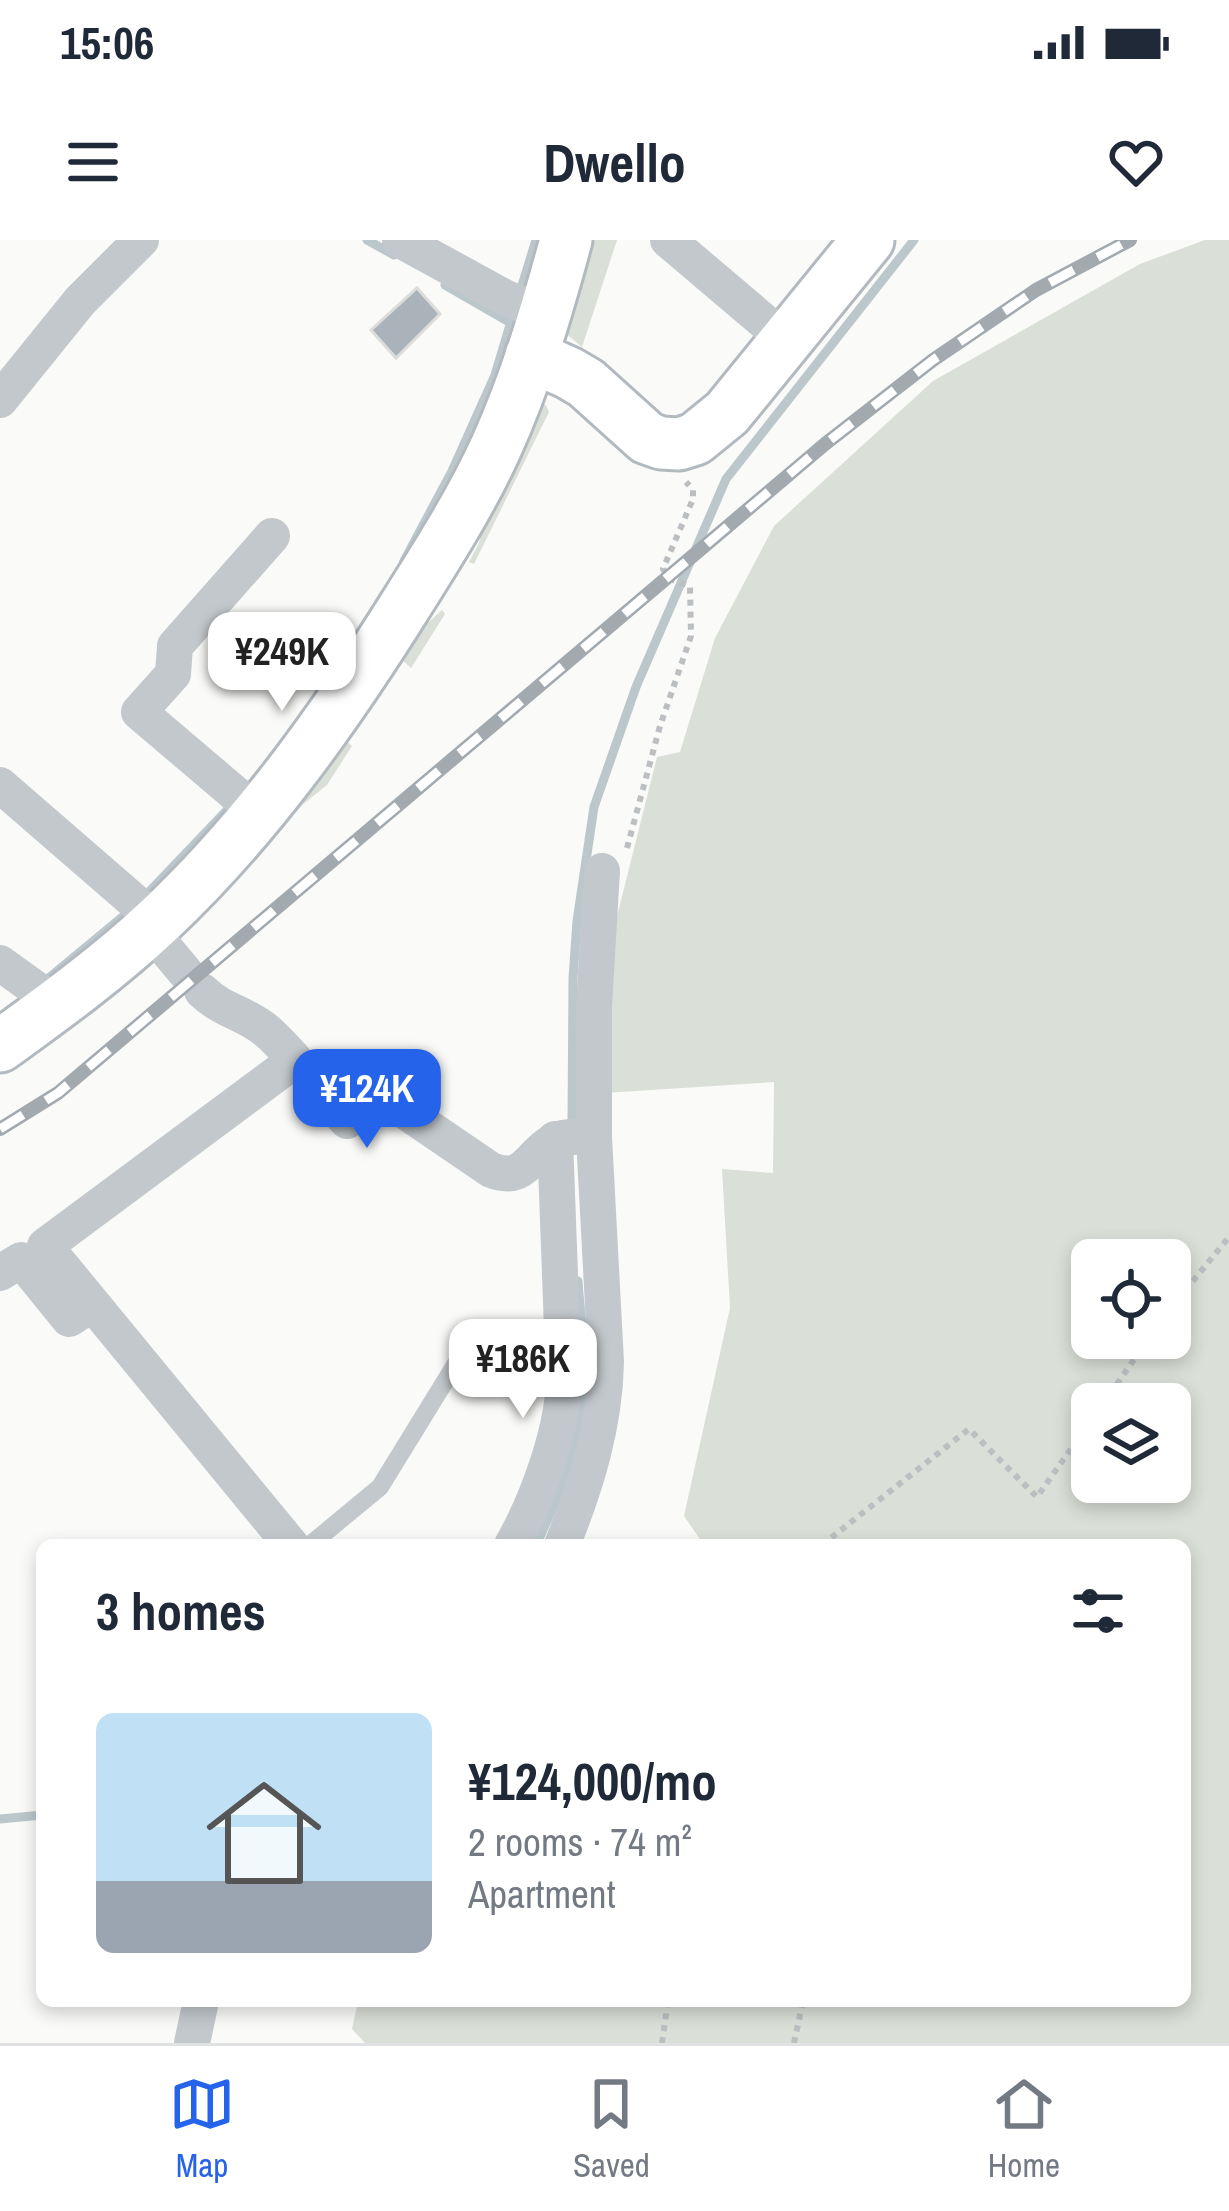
<!DOCTYPE html>
<meta charset="utf-8">
<style>
:root{--surface:#fff;--page:#f2f2f3;--text:#1f2937;--muted:#747a83;--line:#e0e1e3;--accent:#2563eb}
body{margin:0;font-family:"Archivo Narrow",sans-serif;background:var(--page);color:var(--text);height:100vh;display:flex;flex-direction:column;font-size:45px;white-space:nowrap}
*{box-sizing:border-box;margin:0}
p{font-size:39px;color:var(--muted)}
.icon{flex:none;width:66px;height:66px;fill:none;stroke:currentColor;stroke-width:2;stroke-linecap:round;stroke-linejoin:round}
.map{position:relative;flex:1;overflow:hidden}
.details{position:absolute;left:36px;top:1299px;width:1155px;height:468px;display:flex;flex-direction:column;background:var(--surface);border-radius:18px;box-shadow:0 6px 18px #0003}
.details>*{flex:none}
.fabs{position:absolute;left:1071px;top:999px;display:grid;gap:24px}
.fabs a{display:grid;place-items:center;width:120px;height:120px;border-radius:18px;background:var(--surface);box-shadow:0 6px 18px #0003;font-size:60px}
.price{position:absolute;translate:-50% -102px;padding:0 27px;border-radius:24px;background:#fff;color:#222;font-size:39px;line-height:78px;filter:drop-shadow(0 3px 6px #0008)}
.price::after{content:'';position:absolute;left:50%;top:72px;width:36px;height:27px;margin-left:-18px;background:inherit;clip-path:polygon(0 0,100% 0,50% 100%)}
.price.on{background:var(--accent);color:#fff}
ul{padding:0;list-style:none}
li{display:flex;align-items:center;gap:36px;height:300px;padding:0 60px}
li+li{border-top:3px solid var(--line)}
li span{display:grid;place-items:center;flex:none;width:336px;height:240px;border-radius:18px;color:#555}
li>.icon{margin-inline-start:auto}
span .icon{width:144px;height:144px;fill:#fffc;stroke-width:1}
li b{font-size:51px}
h2{display:flex;justify-content:space-between;align-items:center;height:144px;padding:0 60px;font-size:51px}
.status{display:flex;justify-content:space-between;align-items:center;height:84px;padding:0 60px;background:var(--surface);direction:ltr}
.status svg{height:33px;fill:currentColor}
header{display:flex;justify-content:space-between;align-items:center;height:156px;padding:0 60px;background:var(--surface);font-size:54px;font-weight:700}
.menu{display:flex;justify-content:space-around;align-items:center;height:168px;border-top:3px solid var(--line);background:var(--surface);font-size:33px;color:var(--muted)}
.menu a{display:grid;justify-items:center;gap:6px}
.menu .on{color:var(--accent)}
.map>svg:first-child{display:block}
.green{fill:#dadfd7;fill-rule:evenodd}
.lines{fill:none;stroke-linecap:round;stroke-linejoin:round}
.stream{stroke:#bbc7cb;stroke-width:9}
.building{fill:#aab3b9;stroke:#dcdcda;stroke-width:3}
.secondary-casing{stroke:#b3babf;stroke-width:57}
.path{stroke:#bbbfc2;stroke-width:6;stroke-dasharray:6 6;stroke-linecap:butt}
.lane{stroke:#c3c8cc;stroke-width:18}
.street{stroke:#c3c8cc;stroke-width:36}
.secondary{stroke:#fff;stroke-width:51}
.rail-casing{stroke:#a2aab0;stroke-width:14}
.rail{stroke:#fff;stroke-width:9;stroke-dasharray:27;stroke-linecap:butt}
</style>
<div class="status"><b>15:06</b><svg viewBox="0 0 49 12"><path d="M0 12V9h3v3zM5 12V6h3v6zM10 12V3h3v9zM15 12V0h3v12zM26 1h20v11H26zM47 4h2v5h-2z"/></svg></div>
<header><svg class="icon" aria-label="menu" viewBox="0 0 24 24"><path d="M4 6h16M4 12h16M4 18h16"/></svg>Dwello<svg class="icon" aria-label="heart" viewBox="0 0 24 24"><path d="M12 20l-8-8c-3-5 5-10 8-4 3-6 11-1 8 4z"/></svg></header>
<div class="map">
<svg width="1229" height="1803" viewBox="0 0 1229 1803">
<rect width="100%" height="100%" fill="#fafaf8"/>
<g class="green">
<path d="M 585,0 L 617,0 L 582,107 L 559,88 Z"/>
<path d="M 1205,0 L 1229,0 L 1229,1803 L 365,1803 L 352,1789 L 358,1761 L 1185,1761 L 1185,1305 L 704,1305 L 684,1276 L 730,1068 L 722,929 L 773,933 L 774,842 L 604,853 L 606,720 L 657,517 L 680,512 L 715,398 L 774,286 L 933,141 L 1140,24 ZM 1092,1020 L 1170,1020 L 1170,1098 L 1092,1098 ZM 1092,1164 L 1170,1164 L 1170,1242 L 1092,1242 Z"/>
<path d="M 535,163 L 546,165 L 549,172 L 474,324 L 469,322 L 479,303 L 490,254 Z"/>
<path d="M 442,370 L 445,374 L 411,428 L 398,416 L 404,405 Z"/>
<path d="M 343,498 L 352,506 L 327,545 L 286,578 Z"/>
</g>
<g class="lines">
<g class="stream">
<path d="M 367,0 L 394,15"/>
<path d="M 445,45 L 511,83"/>
<path d="M 520,52 L 536,0"/>
<path d="M 404,321 L 452,231 L 495,135 L 515,68"/>
<path d="M 144,657 L 228,569"/>
<path d="M 44,742 L 132,669"/>
<path d="M 572,886 L 573,738 L 577,681 L 594,567 L 636,447 L 726,239 L 914,0"/>
<path d="M 536,1305 C 561,1253 580,1202 584,1144 C 587,1111 580,1074 578,1041"/>
<path d="M 0,1579 L 42,1575"/>
</g>
</g>
<path class="building" d="M 417,48 L 440,74 L 396,118 L 371,90 Z"/>
<g class="lines">
<g class="secondary-casing">
<g id="secondary">
<path d="M 531,116 L 569,133 L 586,143 L 647,198 L 661,203 L 679,204 L 695,199 L 727,173 L 868,0"/>
<path d="M 0,806 C 54,767 109,727 158,681 C 256,589 334,479 405,366 C 437,315 471,262 496,207 C 526,141 547,70 566,0"/>
</g>
</g>
<g class="path">
<path d="M 627,608 L 660,486 L 691,396 L 690,346 L 670,339 L 663,329 L 693,259 L 693,250 L 686,242"/>
<path d="M 1170,1069 L 1229,997"/>
<path d="M 1103,1164 L 1149,1098"/>
<path d="M 822,1305 L 969,1189 L 1037,1257 L 1092,1179"/>
<path d="M 662,1803 L 668,1761"/>
<path d="M 794,1803 L 803,1761"/>
</g>
<path class="lane" d="M 310,1305 L 380,1247 L 460,1117"/>
<g class="street">
<path d="M 400,0 L 506,58 L 546,74"/>
<path d="M 668,0 L 787,101"/>
<path d="M 0,160 L 80,61 L 141,0"/>
<path d="M 0,545 L 158,682"/>
<path d="M 258,573 L 139,472 L 173,434 L 175,406 L 272,296"/>
<path d="M 149,689 L 185,732"/>
<path d="M 0,723 L 57,764"/>
<path d="M 202,751 C 224,772 246,773 268,792 C 297,818 321,852 347,881 L 378,853 L 491,930 C 525,943 528,916 552,902 C 563,895 581,897 594,897"/>
<path d="M 0,1033 L 21,1020 L 69,1079 L 91,1065"/>
<path d="M 291,1305 L 45,1006 L 294,821"/>
<path d="M 512,1305 C 538,1259 561,1195 564,1143 L 555,899"/>
<path d="M 562,1305 C 586,1246 605,1185 606,1122 L 594,897 L 594,766 L 602,631"/>
<path d="M 192,1803 L 201,1761"/>
</g>
<use href="#secondary" class="secondary"/>
<g class="rail-casing">
<path id="rail" d="M 0,889 L 58,853 L 825,204 L 933,120 L 1036,50 L 1130,0"/>
</g>
<use href="#rail" class="rail"/>
</g>
</svg>
<div class="fabs">
<a><svg class="icon" aria-label="locate" viewBox="0 0 24 24"><circle cx="12" cy="12" r="6"/><path d="M12 2v4M12 18v4M2 12h4M18 12h4"/></svg></a>
<a><svg class="icon" aria-label="layers" viewBox="0 0 24 24"><path d="M12 4l9 5-9 5-9-5zM3 14l9 5 9-5"/></svg></a>
</div>
<b class="price" style="left:282px;top:474px">¥249K</b>
<b class="price on" style="left:367px;top:911px">¥124K</b>
<b class="price" style="left:523px;top:1181px">¥186K</b>
<section class="details">
<h2>3 homes<svg class="icon" aria-label="filters" viewBox="0 0 24 24"><path d="M4 7h16M4 17h16"/><circle cx="9" cy="7" r="2"/><circle cx="15" cy="17" r="2"/></svg></h2>
<ul>
<li><span style="background:linear-gradient(#bfe0f5 70%,#9aa5b1 0)"><svg class="icon" aria-label="home" viewBox="0 0 24 24"><path d="M3 11l9-7 9 7M6 9v11h12V9"/></svg></span><div><b>¥124,000/mo</b><p>2 rooms · 74 m²</p><p>Apartment</p></div></li>
</ul>
</section>
</div>
<nav class="menu">
<a class="on"><svg class="icon" aria-label="map" viewBox="0 0 24 24"><path d="M3 6l6-2 6 2 6-2v14l-6 2-6-2-6 2zM9 4v14M15 6v14"/></svg>Map</a>
<a><svg class="icon" aria-label="saved" viewBox="0 0 24 24"><path d="M7 4h10v16l-5-4-5 4z"/></svg>Saved</a>
<a><svg class="icon" aria-label="home" viewBox="0 0 24 24"><path d="M3 11l9-7 9 7M6 9v11h12V9"/></svg>Home</a>
</nav>
